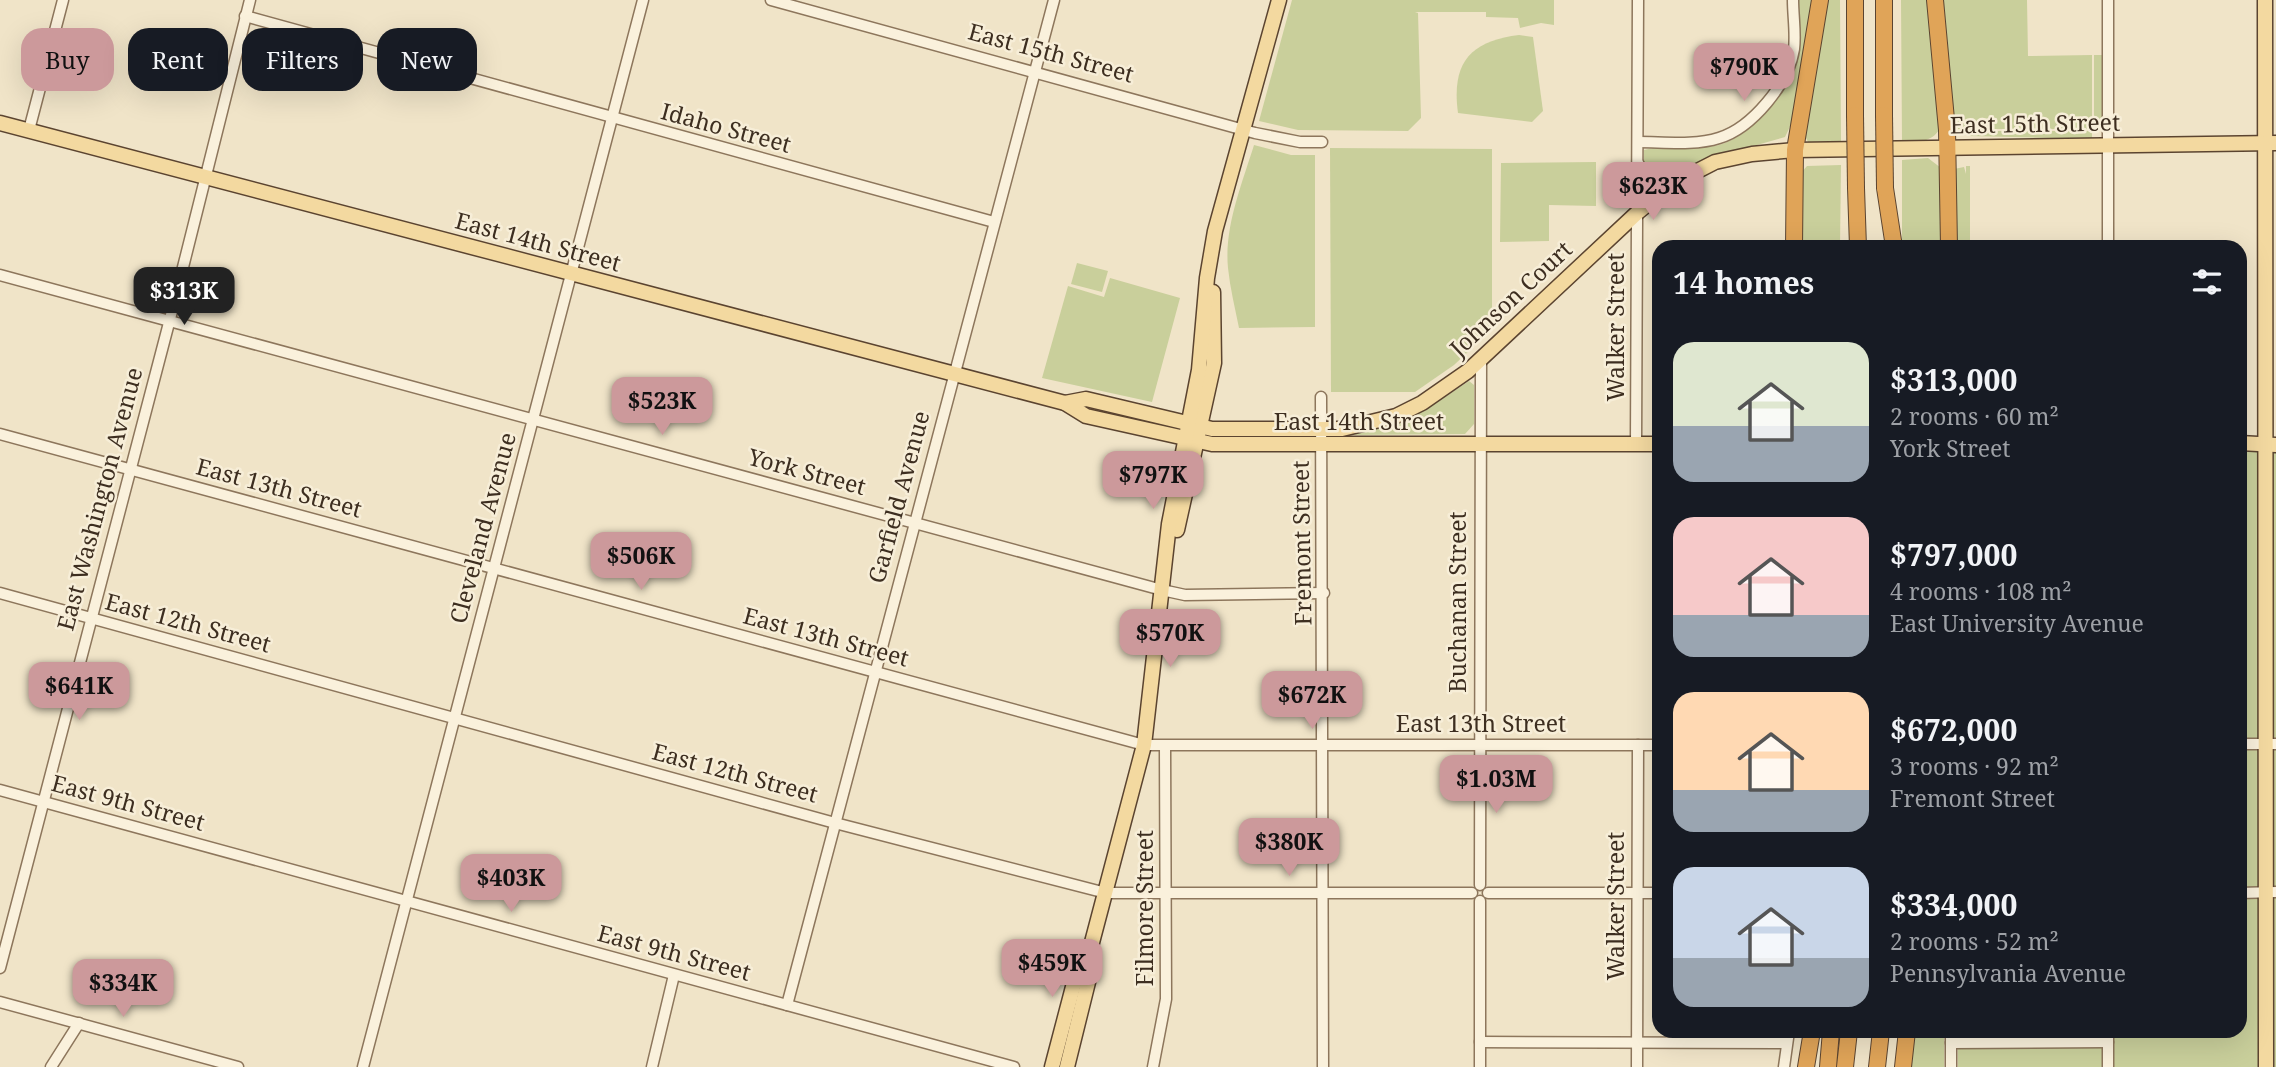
<!DOCTYPE html>
<meta charset="utf-8">
<style>
:root{--surface:#171b24;--page:#242831;--text:#f1f3f6;--muted:#9ea1a6;--accent:#cc999b}
body{margin:0;font-family:"Noto Serif",serif;background:var(--page);color:var(--text);height:100vh;display:flex;flex-direction:column;font-size:26px;white-space:nowrap}
*{box-sizing:border-box;margin:0}
p{font-size:23px;color:var(--muted)}
.icon{flex:none;width:38px;height:38px;fill:none;stroke:currentColor;stroke-width:2;stroke-linecap:round;stroke-linejoin:round}
.map{position:relative;flex:1;overflow:hidden}
.drawer{position:absolute;left:1652px;top:240px;width:595px;height:798px;display:flex;flex-direction:column;background:var(--surface);border-radius:21px;box-shadow:0 7px 28px #0002}
.drawer>*{flex:none}
.guide{position:absolute;left:21px;top:28px;width:665px;height:63px;display:flex;gap:14px}
.price{position:absolute;translate:-50% -60px;padding:0 16px;border-radius:14px;background:var(--accent);color:#111;font-size:23px;line-height:46px;filter:drop-shadow(0 2px 4px #0008)}
.price::after{content:'';position:absolute;left:50%;top:42px;width:21px;height:16px;margin-left:-10px;background:inherit;clip-path:polygon(0 0,100% 0,50% 100%)}
.price.active{background:#222;color:#fff}
ul{padding:0;list-style:none}
li{display:flex;align-items:center;gap:21px;height:175px;padding:0 21px}
li span{display:grid;place-items:center;flex:none;width:196px;height:140px;border-radius:21px;color:#555}
li>.icon{margin-inline-start:auto}
span .icon{width:84px;height:84px;fill:#fffc;stroke-width:1}
li b{font-size:30px}
h2{display:flex;justify-content:space-between;align-items:center;height:84px;padding:0 21px;font-size:30px}
.tag{padding:0 24px;border-radius:21px;background:var(--surface);box-shadow:0 7px 28px #0002;font-size:24px;line-height:63px}
.tag.active{background:var(--accent);color:#111}
.map>svg:first-child{display:block}
.green{fill:#c9cf9b}
.lines{fill:none;stroke-linecap:round;stroke-linejoin:round}
.minor-casing{stroke:#8d765c;stroke-width:13}
.major-casing{stroke:#5b4430;stroke-width:17}
.highway-casing{stroke:#5b4430;stroke-width:18}
.minor{stroke:#faf1dc;stroke-width:10}
.major{stroke:#f3d9a0;stroke-width:14}
.highway{stroke:#e0a458;stroke-width:16}
.highway-bridge-casing{stroke:#5b4430;stroke-width:18;stroke-linecap:butt}
.highway-bridge{stroke:#e0a458;stroke-width:16}
.labels{text-anchor:middle;stroke-width:5;stroke-linejoin:round;paint-order:stroke}
.street-label{font-size:23px;fill:#3d2e20;stroke:#f7eed8}
</style>
<div class="map">
<svg width="2276" height="1067" viewBox="0 0 2276 1067">
<rect width="100%" height="100%" fill="#f0e4c8"/>
<g class="green">
<path d="M 1292,0 L 1554,0 L 1554,25 L 1541,23 L 1520,28 L 1518,18 L 1486,17 L 1486,12 L 1415,12 L 1418,13 L 1421,118 L 1408,131 L 1298,130 L 1259,121 Z"/>
<path d="M 1798,0 L 1812,0 C 1808,40 1804,103 1785,137 L 1739,150 L 1671,179 L 1651,177 L 1644,163 L 1644,150 C 1667,143 1694,151 1719,145 C 1754,136 1794,84 1798,49 C 1800,33 1798,16 1798,0 Z"/>
<path d="M 1825,0 L 1840,0 L 1841,141 L 1808,142 L 1804,134 L 1820,49 Z"/>
<path d="M 1901,0 L 1930,0 L 1941,126 C 1934,143 1917,142 1902,142 Z"/>
<path d="M 1941,0 L 2027,0 L 2028,56 L 2092,55 L 2092,129 L 1958,129 L 1953,122 Z"/>
<path d="M 1519,35 L 1533,37 L 1543,111 L 1532,122 L 1458,113 C 1451,62 1471,41 1519,35 Z"/>
<path d="M 2094,55 L 2103,55 L 2102,127 L 2094,129 Z"/>
<path d="M 1966,131 L 2092,131 L 2092,139 L 1969,136 Z"/>
<path d="M 1254,145 L 1291,155 L 1315,155 L 1315,327 L 1239,328 C 1235,308 1230,288 1228,268 C 1224,227 1242,184 1254,145 Z"/>
<path d="M 1330,148 L 1492,149 L 1492,329 L 1454,365 L 1415,392 L 1331,392 Z"/>
<path d="M 1928,158 L 1941,168 L 1943,247 L 1902,247 L 1902,160 Z"/>
<path d="M 1596,162 L 1596,206 L 1549,205 L 1549,241 L 1500,242 L 1501,163 Z"/>
<path d="M 1841,165 L 1840,247 L 1800,247 L 1801,173 L 1807,166 Z"/>
<path d="M 1966,166 L 1970,166 L 1970,247 L 1955,247 L 1954,169 L 1964,167 L 1966,174 Z"/>
<path d="M 1077,263 L 1108,271 L 1102,292 L 1071,284 Z"/>
<path d="M 1110,278 L 1180,298 L 1152,402 L 1042,378 L 1068,286 L 1104,297 Z"/>
<path d="M 1469,381 L 1474,385 L 1474,424 L 1465,434 L 1353,435 L 1406,418 L 1433,405 Z"/>
<path d="M 2240,452 L 2276,452 L 2276,1067 L 1958,1067 L 1958,1031 L 2240,1031 Z"/>
<path d="M 1913,1031 L 1944,1031 L 1944,1067 L 1908,1067 Z"/>
</g>
<g class="lines">
<g class="minor-casing">
<g id="minor">
<path d="M 771,0 L 1255,133 L 1300,142 L 1322,142"/>
<path d="M 2108,0 L 2108,247"/>
<path d="M 245,16 L 994,222"/>
<path d="M 29,130 L 63,0"/>
<path d="M 1638,142 C 1664,142 1694,146 1719,138 C 1752,128 1789,83 1794,49 C 1796,34 1793,16 1793,0"/>
<path d="M 1638,163 C 1646,179 1656,186 1674,183"/>
<path d="M 0,275 L 1162,590 L 1185,595 L 1324,593"/>
<path d="M 1321,397 L 1323,1067"/>
<path d="M 0,434 L 1144,745 L 1659,745"/>
<path d="M 1636,444 L 1638,0"/>
<path d="M 0,593 L 835,823 L 1106,893 L 1472,893"/>
<path d="M 2240,744 L 2276,744"/>
<path d="M 0,790 L 1014,1067"/>
<path d="M 1480,885 L 1481,360"/>
<path d="M 1488,893 L 1659,893"/>
<path d="M 2240,893 L 2276,892"/>
<path d="M 1480,901 L 1480,1067"/>
<path d="M 0,968 L 170,319 L 250,0"/>
<path d="M 0,1002 L 238,1067"/>
<path d="M 787,1005 L 1054,0"/>
<path d="M 1951,1031 L 1951,1067"/>
<path d="M 1480,1042 L 1786,1043"/>
<path d="M 1951,1043 L 2108,1042"/>
<path d="M 51,1067 L 79,1023"/>
<path d="M 363,1067 L 643,0"/>
<path d="M 652,1067 L 674,975"/>
<path d="M 1153,1067 L 1166,999 L 1165,747"/>
<path d="M 1637,1067 L 1638,745"/>
<path d="M 1784,1067 L 1789,1031"/>
<path d="M 2108,1067 L 2108,1031"/>
</g>
</g>
<g class="major-casing">
<g id="major">
<path d="M 2265,0 L 2266,1067"/>
<path d="M 0,123 L 1065,403 L 1086,416 L 1212,444 L 1659,444"/>
<path d="M 1065,403 L 1086,399 L 1212,429 L 1342,429 L 1396,416 L 1422,403 L 1468,371 L 1638,212 L 1674,183 L 1715,162 L 1752,154 L 1795,150 L 2276,143"/>
<path d="M 2240,443 L 2276,445"/>
<path d="M 1177,530 L 1214,363 L 1213,292"/>
<path d="M 1052,1067 L 1079,964 L 1090,950 L 1144,745 L 1169,524 L 1199,370 L 1207,278 L 1215,231 L 1279,0"/>
<path d="M 1067,1067 L 1092,966 L 1090,950"/>
</g>
</g>
<g class="highway-casing">
<g id="highway">
<path d="M 1855,0 L 1855,115"/>
<path d="M 1884,0 L 1884,115"/>
<path d="M 1935,0 L 1947,130 L 1949,247"/>
<path d="M 1856,188 L 1858,247"/>
<path d="M 1885,188 L 1894,247"/>
<path d="M 1794,247 L 1795,150 L 1820,0"/>
<path d="M 1806,1067 L 1812,1031"/>
<path d="M 1828,1067 L 1831,1031"/>
<path d="M 1845,1067 L 1849,1031"/>
<path d="M 1877,1067 L 1881,1031"/>
<path d="M 1903,1067 L 1907,1031"/>
</g>
</g>
<use href="#minor" class="minor"/>
<use href="#major" class="major"/>
<use href="#highway" class="highway"/>
<g class="highway-bridge-casing">
<g id="highway-bridge">
<path d="M 1855,115 L 1856,188"/>
<path d="M 1884,115 L 1885,188"/>
</g>
</g>
<use href="#highway-bridge" class="highway-bridge"/>
</g>
<g class="labels">
<g class="street-label">
<text transform="translate(1051 53) rotate(15)" y="8">East 15th Street</text>
<text transform="translate(2035 124) rotate(-1)" y="8">East 15th Street</text>
<text transform="translate(726 128) rotate(15)" y="8">Idaho Street</text>
<text transform="translate(538 242) rotate(15)" y="8">East 14th Street</text>
<text transform="translate(1511 299) rotate(-43)" y="8">Johnson Court</text>
<text transform="translate(1616 327) rotate(-90)" y="8">Walker Street</text>
<text x="1359" y="430">East 14th Street</text>
<text transform="translate(807 472) rotate(15)" y="8">York Street</text>
<text transform="translate(279 488) rotate(15)" y="8">East 13th Street</text>
<text transform="translate(899 497) rotate(-75)" y="8">Garfield Avenue</text>
<text transform="translate(100 499) rotate(-75)" y="8">East Washington Avenue</text>
<text transform="translate(483 528) rotate(-75)" y="8">Cleveland Avenue</text>
<text transform="translate(1302 543) rotate(-91)" y="8">Fremont Street</text>
<text transform="translate(1458 602) rotate(-90)" y="8">Buchanan Street</text>
<text transform="translate(188 623) rotate(15)" y="8">East 12th Street</text>
<text transform="translate(826 637) rotate(15)" y="8">East 13th Street</text>
<text x="1481" y="732">East 13th Street</text>
<text transform="translate(735 773) rotate(15)" y="8">East 12th Street</text>
<text transform="translate(128 803) rotate(15)" y="8">East 9th Street</text>
<text transform="translate(1616 906) rotate(-90)" y="8">Walker Street</text>
<text transform="translate(1145 908) rotate(-90)" y="8">Filmore Street</text>
<text transform="translate(674 953) rotate(15)" y="8">East 9th Street</text>
</g>
</g>
</svg>
<b class="price" style="left:1744px;top:103px">$790K</b>
<b class="price" style="left:1653px;top:222px">$623K</b>
<b class="price active" style="left:184px;top:327px">$313K</b>
<b class="price" style="left:662px;top:437px">$523K</b>
<b class="price" style="left:1153px;top:511px">$797K</b>
<b class="price" style="left:641px;top:592px">$506K</b>
<b class="price" style="left:1170px;top:669px">$570K</b>
<b class="price" style="left:79px;top:722px">$641K</b>
<b class="price" style="left:1312px;top:731px">$672K</b>
<b class="price" style="left:1496px;top:815px">$1.03M</b>
<b class="price" style="left:1289px;top:878px">$380K</b>
<b class="price" style="left:511px;top:914px">$403K</b>
<b class="price" style="left:1052px;top:999px">$459K</b>
<b class="price" style="left:123px;top:1019px">$334K</b>
<div class="guide">
<a class="tag active">Buy</a>
<a class="tag">Rent</a>
<a class="tag">Filters</a>
<a class="tag">New</a>
</div>
<section class="drawer">
<h2>14 homes<svg class="icon" aria-label="filters" viewBox="0 0 24 24"><path d="M4 7h16M4 17h16"/><circle cx="9" cy="7" r="2"/><circle cx="15" cy="17" r="2"/></svg></h2>
<ul>
<li><span style="background:linear-gradient(#dfe7d0 60%,#9aa5b1 0)"><svg class="icon" aria-label="home" viewBox="0 0 24 24"><path d="M3 11l9-7 9 7M6 9v11h12V9"/></svg></span><div><b>$313,000</b><p>2 rooms · 60 m²</p><p>York Street</p></div></li>
<li><span style="background:linear-gradient(#f6c9c9 70%,#9aa5b1 0)"><svg class="icon" aria-label="home" viewBox="0 0 24 24"><path d="M3 11l9-7 9 7M6 9v11h12V9"/></svg></span><div><b>$797,000</b><p>4 rooms · 108 m²</p><p>East University Avenue</p></div></li>
<li><span style="background:linear-gradient(#ffd9b3 70%,#9aa5b1 0)"><svg class="icon" aria-label="home" viewBox="0 0 24 24"><path d="M3 11l9-7 9 7M6 9v11h12V9"/></svg></span><div><b>$672,000</b><p>3 rooms · 92 m²</p><p>Fremont Street</p></div></li>
<li><span style="background:linear-gradient(#c9d6e8 65%,#9aa5b1 0)"><svg class="icon" aria-label="home" viewBox="0 0 24 24"><path d="M3 11l9-7 9 7M6 9v11h12V9"/></svg></span><div><b>$334,000</b><p>2 rooms · 52 m²</p><p>Pennsylvania Avenue</p></div></li>
</ul>
</section>
</div>
